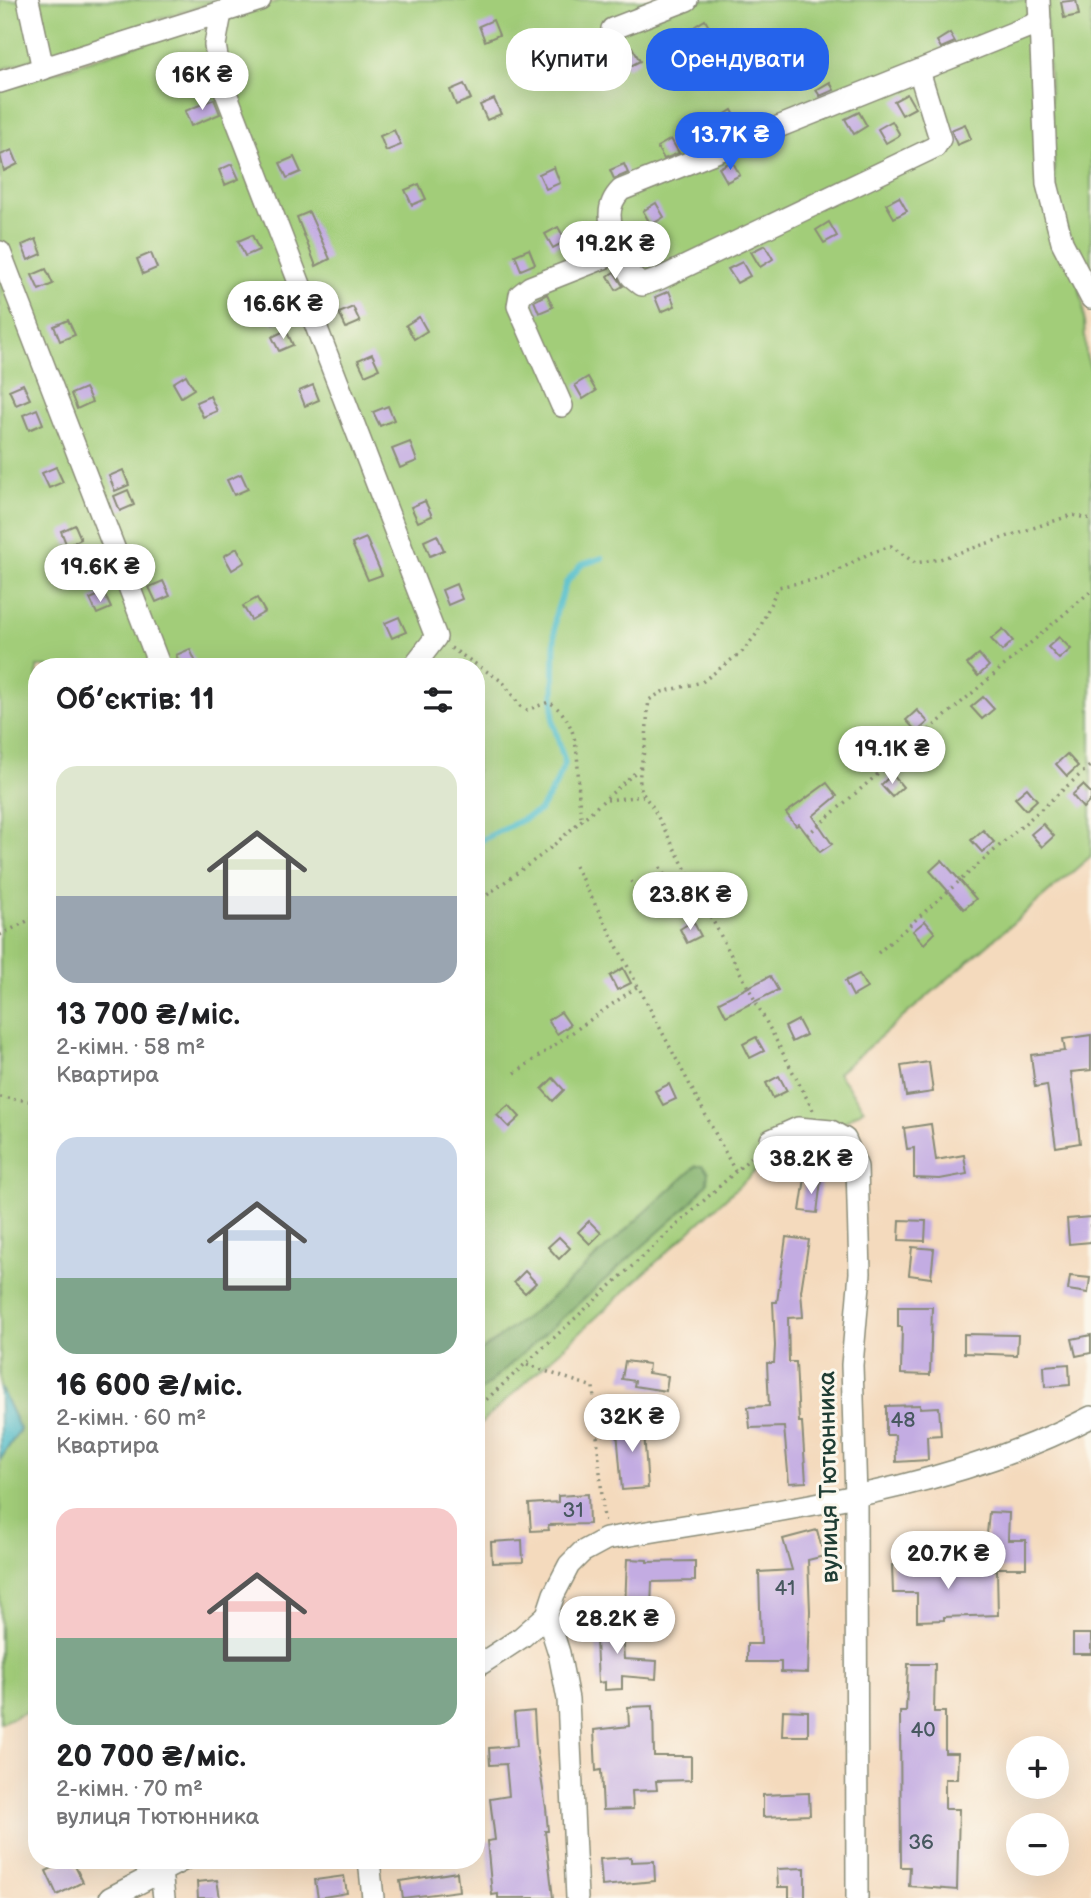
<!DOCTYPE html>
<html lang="uk">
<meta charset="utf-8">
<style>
:root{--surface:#fff;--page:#f6f6f6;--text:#202124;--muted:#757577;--accent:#2563eb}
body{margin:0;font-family:"Balsamiq Sans",sans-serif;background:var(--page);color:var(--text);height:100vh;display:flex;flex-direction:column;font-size:26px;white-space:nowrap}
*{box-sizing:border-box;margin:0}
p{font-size:23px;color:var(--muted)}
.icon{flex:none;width:38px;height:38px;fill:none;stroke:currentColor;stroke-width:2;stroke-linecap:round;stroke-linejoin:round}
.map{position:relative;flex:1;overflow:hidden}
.sheet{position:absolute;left:28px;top:658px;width:457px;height:1211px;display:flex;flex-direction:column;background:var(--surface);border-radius:28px;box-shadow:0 7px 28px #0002}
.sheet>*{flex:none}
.guide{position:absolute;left:506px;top:28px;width:480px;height:63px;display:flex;gap:14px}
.fabs{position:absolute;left:1006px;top:1736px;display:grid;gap:14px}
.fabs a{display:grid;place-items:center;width:63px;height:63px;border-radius:50%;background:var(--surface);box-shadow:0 7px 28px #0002;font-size:35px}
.price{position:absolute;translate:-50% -60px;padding:0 16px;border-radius:24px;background:#fff;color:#222;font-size:23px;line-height:46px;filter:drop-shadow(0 2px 4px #0008)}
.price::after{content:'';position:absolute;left:50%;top:42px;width:21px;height:16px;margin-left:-10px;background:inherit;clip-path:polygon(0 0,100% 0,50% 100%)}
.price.selected{background:var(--accent);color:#fff}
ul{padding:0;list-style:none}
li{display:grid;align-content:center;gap:14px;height:371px;padding:0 28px}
li span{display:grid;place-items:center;height:217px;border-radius:21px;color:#555}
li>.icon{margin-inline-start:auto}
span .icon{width:126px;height:126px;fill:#fffc;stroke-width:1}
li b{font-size:30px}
h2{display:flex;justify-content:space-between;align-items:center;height:84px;padding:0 28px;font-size:30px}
.tag{padding:0 24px;border-radius:28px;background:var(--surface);box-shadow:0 7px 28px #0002;font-size:24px;line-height:63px}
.tag.selected{background:var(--accent);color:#fff}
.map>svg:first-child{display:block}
.green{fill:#a2cd79;stroke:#608556;stroke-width:2}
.forest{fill:#81b069;stroke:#50764e;stroke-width:2}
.water{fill:#50bdca;stroke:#387d7f;stroke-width:2}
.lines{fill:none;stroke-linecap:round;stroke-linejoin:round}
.stream{stroke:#50bdca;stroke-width:6}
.building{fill:#c3ace2}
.minor-casing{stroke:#8a8c78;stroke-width:24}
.path{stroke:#8a8c78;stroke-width:3.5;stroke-dasharray:2 5;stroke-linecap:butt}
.minor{stroke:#fff;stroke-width:21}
.labels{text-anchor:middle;stroke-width:6;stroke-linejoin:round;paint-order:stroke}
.number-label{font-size:21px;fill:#485960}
.street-label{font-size:24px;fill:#1f3d34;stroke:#fbf7ec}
</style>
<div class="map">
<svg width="1091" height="1898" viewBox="0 0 1091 1898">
<rect width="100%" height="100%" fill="#fbf7ec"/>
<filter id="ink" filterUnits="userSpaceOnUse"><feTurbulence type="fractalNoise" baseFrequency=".0143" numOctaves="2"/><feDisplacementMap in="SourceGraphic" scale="14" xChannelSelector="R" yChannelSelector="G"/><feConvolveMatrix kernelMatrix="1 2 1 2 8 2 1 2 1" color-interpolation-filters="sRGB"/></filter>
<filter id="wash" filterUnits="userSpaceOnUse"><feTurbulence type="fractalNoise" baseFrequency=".00686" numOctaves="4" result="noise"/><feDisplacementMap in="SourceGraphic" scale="28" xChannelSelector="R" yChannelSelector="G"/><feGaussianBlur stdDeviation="1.57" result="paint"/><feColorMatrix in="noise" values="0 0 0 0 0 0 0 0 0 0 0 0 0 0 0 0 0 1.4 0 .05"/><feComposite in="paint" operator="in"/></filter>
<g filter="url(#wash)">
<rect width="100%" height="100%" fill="#f4dabd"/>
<g class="green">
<path d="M 0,0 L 220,0 L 0,70 Z"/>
<path d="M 281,0 L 1027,0 L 1035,106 L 1083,303 L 1086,355 L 1091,370 L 1091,856 L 838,1073 L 864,1109 L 834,1129 L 779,1149 L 476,1428 L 476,667 L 37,667 L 37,1707 L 0,1723 L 0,1460 L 20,1430 L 0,1387 L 0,90 L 198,25 L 208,31 L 228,18 Z"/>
<path d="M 1045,0 L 1091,0 L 1091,275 L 1069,240 L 1055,186 Z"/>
</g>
<path class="forest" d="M 696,1166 L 702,1166 L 708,1172 L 707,1183 L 690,1204 L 476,1395 L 476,1355 L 550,1299 Z"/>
<path class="water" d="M 0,1387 L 20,1429 L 0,1460 Z"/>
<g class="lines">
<path class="stream" d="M 476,843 L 539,811 L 554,788 L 565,763 L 553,722 L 555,616 L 566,583 L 581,565 L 602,558"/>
</g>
<g id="blocks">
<g class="building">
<path d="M 1076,0 L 1079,15 L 1064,18 L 1061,2 Z"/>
<path d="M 493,20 L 499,35 L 485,41 L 479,26 Z"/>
<path d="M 705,20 L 713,34 L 700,42 L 692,28 Z"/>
<path d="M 808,32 L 817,46 L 803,54 L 795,40 Z"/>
<path d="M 950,33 L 955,42 L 941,48 L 937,41 Z"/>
<path d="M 632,47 L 640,61 L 627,68 L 619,54 Z"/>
<path d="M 830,82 L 834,90 L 820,96 L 816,90 Z"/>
<path d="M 464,84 L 471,99 L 456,105 L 450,90 Z"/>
<path d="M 907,94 L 915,108 L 902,115 L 894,101 Z"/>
<path d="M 214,99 L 220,114 L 191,126 L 185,111 Z"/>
<path d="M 494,99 L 501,114 L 487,120 L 480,105 Z"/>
<path d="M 732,110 L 740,124 L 727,132 L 719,118 Z"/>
<path d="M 859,112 L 867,126 L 854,134 L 845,119 Z"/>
<path d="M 892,121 L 900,135 L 886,143 L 878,129 Z"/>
<path d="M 965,124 L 971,139 L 957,145 L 951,130 Z"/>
<path d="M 394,130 L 401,145 L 386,151 L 380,136 Z"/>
<path d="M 671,139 L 679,153 L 664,159 L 657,147 Z"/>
<path d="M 12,150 L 18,164 L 4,171 L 0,155 Z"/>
<path d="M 294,157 L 301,172 L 287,178 L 280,163 Z"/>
<path d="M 732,161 L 740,175 L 727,182 L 719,168 Z"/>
<path d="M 232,164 L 239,179 L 225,185 L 219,170 Z"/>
<path d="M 624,164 L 628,173 L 614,179 L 610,170 Z"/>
<path d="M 554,167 L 560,183 L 546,189 L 539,174 Z"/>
<path d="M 419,184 L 426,199 L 412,205 L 405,190 Z"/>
<path d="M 899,197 L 907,211 L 894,218 L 886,204 Z"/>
<path d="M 656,203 L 664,217 L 651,225 L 643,211 Z"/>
<path d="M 309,212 L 330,259 L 316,266 L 297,217 Z"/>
<path d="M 829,222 L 837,236 L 824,243 L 816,230 Z"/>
<path d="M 558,227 L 566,241 L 553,248 L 545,234 Z"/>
<path d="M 252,235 L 259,250 L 245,256 L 238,241 Z"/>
<path d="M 36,239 L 42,254 L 28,260 L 22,245 Z"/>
<path d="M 765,245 L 773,259 L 760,267 L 751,252 Z"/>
<path d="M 529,249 L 535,264 L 521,270 L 515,255 Z"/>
<path d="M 151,253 L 157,268 L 143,274 L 137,259 Z"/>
<path d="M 742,262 L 750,276 L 737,283 L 728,269 Z"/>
<path d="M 46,269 L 53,284 L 39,290 L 32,275 Z"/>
<path d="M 614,272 L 623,286 L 616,290 L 608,276 Z"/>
<path d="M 669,291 L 675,306 L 661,312 L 655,297 Z"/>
<path d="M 547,294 L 553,307 L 539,313 L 534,301 Z"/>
<path d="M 281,303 L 288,318 L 273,324 L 267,310 Z"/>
<path d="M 353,307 L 360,322 L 346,328 L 339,313 Z"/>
<path d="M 419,317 L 427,331 L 414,339 L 406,325 Z"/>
<path d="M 68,320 L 75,335 L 60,341 L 54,326 Z"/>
<path d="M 286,330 L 293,345 L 279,351 L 272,337 Z"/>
<path d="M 372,354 L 379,369 L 365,375 L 358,360 Z"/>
<path d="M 186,375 L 194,389 L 181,397 L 173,383 Z"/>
<path d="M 588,377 L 596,391 L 583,399 L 575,385 Z"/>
<path d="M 23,384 L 30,399 L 16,405 L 9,390 Z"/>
<path d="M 313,385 L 319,400 L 305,406 L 299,391 Z"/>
<path d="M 85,388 L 92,402 L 77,409 L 71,394 Z"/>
<path d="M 210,396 L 217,411 L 203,417 L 196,402 Z"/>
<path d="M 388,406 L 394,420 L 380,426 L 373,412 Z"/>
<path d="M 37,409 L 43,424 L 29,430 L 23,415 Z"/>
<path d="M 410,442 L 417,461 L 400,468 L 392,449 Z"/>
<path d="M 56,467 L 63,482 L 49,488 L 42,473 Z"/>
<path d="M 123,470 L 129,485 L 115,491 L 109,476 Z"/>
<path d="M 241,474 L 248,489 L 234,495 L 227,480 Z"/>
<path d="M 128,490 L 134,505 L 120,511 L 114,496 Z"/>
<path d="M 425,501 L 432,516 L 418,522 L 411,507 Z"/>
<path d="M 75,525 L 81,539 L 67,546 L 61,531 Z"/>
<path d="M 437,535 L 444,550 L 430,556 L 424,541 Z"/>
<path d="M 366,538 L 382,575 L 368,580 L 352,544 Z"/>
<path d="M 237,548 L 245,562 L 232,570 L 224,556 Z"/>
<path d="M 163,581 L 170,596 L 156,602 L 149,587 Z"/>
<path d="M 456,584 L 462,599 L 448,605 L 442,590 Z"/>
<path d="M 104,593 L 111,608 L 97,614 L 90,599 Z"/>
<path d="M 257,598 L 265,612 L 251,620 L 243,606 Z"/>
<path d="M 399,617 L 406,632 L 392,638 L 385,623 Z"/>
<path d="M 1003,629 L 1013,641 L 1002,651 L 991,639 Z"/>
<path d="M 1059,637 L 1071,649 L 1059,659 L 1048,647 Z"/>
<path d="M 190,649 L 198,667 L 181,667 L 176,655 Z"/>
<path d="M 979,654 L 989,666 L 978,676 L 967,664 Z"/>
<path d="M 983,697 L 994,709 L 982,719 L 971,707 Z"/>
<path d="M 917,710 L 928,722 L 917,732 L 906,720 Z"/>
<path d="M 880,741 L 891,754 L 880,764 L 869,752 Z"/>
<path d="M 1067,754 L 1078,766 L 1067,776 L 1056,764 Z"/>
<path d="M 892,774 L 903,787 L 892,797 L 881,785 Z"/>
<path d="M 827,783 L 837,796 L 813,816 L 832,844 L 820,852 L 799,824 L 796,826 L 786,813 Z"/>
<path d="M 1083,785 L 1091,793 L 1091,800 L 1083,808 L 1072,795 Z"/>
<path d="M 1027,788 L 1037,800 L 1026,810 L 1015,798 Z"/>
<path d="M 1043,824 L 1054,836 L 1042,847 L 1031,834 Z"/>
<path d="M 983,830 L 994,842 L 982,852 L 971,840 Z"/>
<path d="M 942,860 L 976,899 L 964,909 L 930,871 Z"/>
<path d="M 719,875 L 727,890 L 713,897 L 706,882 Z"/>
<path d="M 685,881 L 692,895 L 679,902 L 671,887 Z"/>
<path d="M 693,921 L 701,936 L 687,943 L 680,929 Z"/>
<path d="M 925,921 L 935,933 L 924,944 L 913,931 Z"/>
<path d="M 623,968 L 631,983 L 617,990 L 610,976 Z"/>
<path d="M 859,974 L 867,988 L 853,996 L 845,981 Z"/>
<path d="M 770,976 L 778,990 L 726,1016 L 719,1002 Z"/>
<path d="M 561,1012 L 570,1025 L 557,1034 L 548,1020 Z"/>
<path d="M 798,1020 L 806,1035 L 792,1042 L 785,1027 Z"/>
<path d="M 1091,1035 L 1091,1070 L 1071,1072 L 1080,1143 L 1056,1147 L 1047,1085 L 1035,1087 L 1031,1055 L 1065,1051 L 1063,1039 Z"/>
<path d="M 756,1037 L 764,1051 L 750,1058 L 743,1044 Z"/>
<path d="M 929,1062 L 933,1092 L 906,1096 L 901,1066 Z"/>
<path d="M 779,1076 L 787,1091 L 773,1098 L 766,1083 Z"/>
<path d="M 553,1078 L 564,1090 L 553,1101 L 542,1089 Z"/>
<path d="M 669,1084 L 676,1099 L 663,1105 L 655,1091 Z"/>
<path d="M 509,1105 L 520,1117 L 509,1127 L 497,1115 Z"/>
<path d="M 931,1124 L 936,1160 L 964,1155 L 967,1174 L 940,1179 L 914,1178 L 914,1148 L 907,1149 L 904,1128 Z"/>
<path d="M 805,1178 L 821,1180 L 817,1213 L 800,1211 Z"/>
<path d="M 1091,1217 L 1091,1242 L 1069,1244 L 1067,1219 Z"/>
<path d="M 900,1220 L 926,1221 L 925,1241 L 899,1240 Z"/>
<path d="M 589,1221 L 601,1233 L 590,1244 L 578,1232 Z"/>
<path d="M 559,1237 L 570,1248 L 559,1259 L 548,1247 Z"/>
<path d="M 786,1237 L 809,1240 L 801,1291 L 803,1317 L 788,1318 L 789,1362 L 796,1362 L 799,1422 L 802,1422 L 806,1482 L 789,1483 L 784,1427 L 750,1428 L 748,1407 L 769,1406 L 767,1363 L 774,1363 L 775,1346 L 773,1302 L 777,1302 Z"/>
<path d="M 912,1247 L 934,1249 L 931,1278 L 909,1275 Z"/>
<path d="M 525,1271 L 536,1283 L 525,1293 L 514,1282 Z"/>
<path d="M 1070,1276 L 1090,1278 L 1088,1293 L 1068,1290 Z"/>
<path d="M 898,1307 L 932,1307 L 930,1375 L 901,1374 L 902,1327 L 898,1327 Z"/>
<path d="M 964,1334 L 1018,1335 L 1017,1355 L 964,1353 Z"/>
<path d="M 1091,1335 L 1091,1353 L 1076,1356 L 1072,1339 Z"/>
<path d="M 625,1361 L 649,1364 L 648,1373 L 668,1376 L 666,1391 L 634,1386 L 635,1381 L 622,1379 Z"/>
<path d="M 1069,1364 L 1070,1385 L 1045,1387 L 1044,1366 Z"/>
<path d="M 920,1405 L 920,1408 L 939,1407 L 941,1435 L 927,1436 L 928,1460 L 896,1462 L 895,1435 L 886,1435 L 886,1406 Z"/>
<path d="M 643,1418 L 648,1488 L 622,1490 L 616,1419 Z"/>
<path d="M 588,1494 L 589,1524 L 548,1525 L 549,1530 L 531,1531 L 529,1504 L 558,1502 L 558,1496 Z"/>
<path d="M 989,1512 L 1009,1513 L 1008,1540 L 1026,1540 L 1026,1568 L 984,1568 Z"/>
<path d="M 817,1530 L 824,1556 L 808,1560 L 810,1611 L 808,1673 L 781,1672 L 781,1662 L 747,1662 L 747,1644 L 761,1644 L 759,1572 L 792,1570 L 783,1539 Z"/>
<path d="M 522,1540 L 523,1562 L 492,1563 L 491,1542 Z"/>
<path d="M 627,1559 L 647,1560 L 647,1562 L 695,1561 L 695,1581 L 652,1582 L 651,1609 L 625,1607 Z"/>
<path d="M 892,1565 L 936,1565 L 936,1572 L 997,1570 L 998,1615 L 944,1617 L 944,1620 L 917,1621 L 917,1593 L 893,1593 Z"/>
<path d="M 621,1617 L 624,1659 L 657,1661 L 656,1679 L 622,1676 L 622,1689 L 605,1690 L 605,1682 L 598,1683 L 595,1618 Z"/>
<rect x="1073" y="1634" width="18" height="20"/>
<path d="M 908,1664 L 935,1664 L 934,1712 L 945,1712 L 945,1753 L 958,1753 L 957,1779 L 945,1779 L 945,1809 L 959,1809 L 957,1890 L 909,1886 L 910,1867 L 901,1867 L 900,1712 L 906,1712 Z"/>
<path d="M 653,1706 L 654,1756 L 691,1756 L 691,1780 L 656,1781 L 657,1790 L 632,1791 L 633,1809 L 603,1810 L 601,1770 L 596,1771 L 594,1730 L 629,1726 L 628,1707 Z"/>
<path d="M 783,1710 L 808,1711 L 808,1736 L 782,1736 Z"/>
<path d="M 534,1711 L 536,1746 L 546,1808 L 548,1831 L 545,1831 L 553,1898 L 498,1898 L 498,1894 L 492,1895 L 487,1841 L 495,1840 L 490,1799 L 509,1796 L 506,1764 L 490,1765 L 489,1748 L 517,1746 L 514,1713 Z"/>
<path d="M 809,1793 L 810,1815 L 763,1817 L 763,1795 Z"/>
<path d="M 631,1857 L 631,1862 L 654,1861 L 655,1881 L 602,1886 L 600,1859 Z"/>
<path d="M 69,1860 L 72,1860 L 83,1882 L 57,1895 L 46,1871 Z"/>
<path d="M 805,1868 L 805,1898 L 789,1898 L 789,1887 L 778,1887 L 777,1869 Z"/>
<path d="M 457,1872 L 459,1891 L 403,1898 L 400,1881 Z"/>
<path d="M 344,1876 L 347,1893 L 318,1898 L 315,1880 Z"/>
<path d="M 217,1880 L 220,1898 L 198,1898 L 197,1882 Z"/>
</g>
</g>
</g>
<g filter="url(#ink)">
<use href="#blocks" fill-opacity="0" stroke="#8a8c78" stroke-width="2"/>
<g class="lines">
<g class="minor-casing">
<g id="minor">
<path d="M 28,0 L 43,69"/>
<path d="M 1039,0 L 1047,184 L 1062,242 L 1091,298"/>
<path d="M 221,13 L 215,45 L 221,80 L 436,637 L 413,667"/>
<path d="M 612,29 L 687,0"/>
<path d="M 0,82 L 260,0"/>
<path d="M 0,252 L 160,667"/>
<path d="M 619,252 C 612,228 602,209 621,190 L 1040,22"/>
<path d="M 562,406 L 518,306 L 520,295 L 530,287 L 619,252 L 631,276 L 642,285 L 659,279 L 935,147 L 940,139 L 919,71"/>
<path d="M 771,1140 L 798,1128 L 831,1131 L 845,1139 L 857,1167 L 860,1273 L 852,1365 L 856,1497 L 857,1898"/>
<path d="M 476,1667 L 522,1637 L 547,1615"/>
<path d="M 369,1860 L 373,1898"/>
<path d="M 161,1872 L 164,1898"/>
<path d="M 110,1898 L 183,1860"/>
<path d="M 577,1898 L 568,1699 L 559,1653 L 547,1615 L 554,1594 L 569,1565 L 582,1552 L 606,1539 C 770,1510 941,1495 1091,1417"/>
</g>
</g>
<g class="path">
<path d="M 451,648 L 503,682 L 520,706 L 527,710 L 549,702 C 588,726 574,779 581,816 L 584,819"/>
<path d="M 607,800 L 643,796"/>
<path d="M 807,835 L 1091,591"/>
<path d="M 575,866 L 735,1171"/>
<path d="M 660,867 L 669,884"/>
<path d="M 631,881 L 640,899 L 687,874"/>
<path d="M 476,903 L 547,851 L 638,770"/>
<path d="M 0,935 L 37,916"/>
<path d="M 878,953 L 1091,765"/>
<path d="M 515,1073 L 638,986"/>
<path d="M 0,1097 L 37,1102"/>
<path d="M 813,1110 L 651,804 C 631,785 643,764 646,740 C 647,727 647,714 649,700 L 662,692 L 702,682 L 743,651 L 758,632 L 778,587 L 824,578 L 868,554 L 891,546 L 915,563 L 940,559 L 1072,515 L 1091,519"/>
<path d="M 527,1365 L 593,1387 L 604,1521"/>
<path d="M 476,1409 L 758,1151"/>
</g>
<use href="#minor" class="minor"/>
</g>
</g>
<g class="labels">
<g class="number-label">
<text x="903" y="1427">48</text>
<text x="573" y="1517">31</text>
<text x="785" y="1595">41</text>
<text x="923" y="1737">40</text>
<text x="921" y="1849">36</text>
</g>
<g class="street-label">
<text transform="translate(828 1477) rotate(-91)" y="8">вулиця Тютюнника</text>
</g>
</g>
</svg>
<div class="fabs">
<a>+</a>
<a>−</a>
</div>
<b class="price" style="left:202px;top:112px">16K ₴</b>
<b class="price selected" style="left:730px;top:172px">13.7K ₴</b>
<b class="price" style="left:615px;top:281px">19.2K ₴</b>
<b class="price" style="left:283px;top:341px">16.6K ₴</b>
<b class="price" style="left:100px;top:604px">19.6K ₴</b>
<b class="price" style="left:892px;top:786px">19.1K ₴</b>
<b class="price" style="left:690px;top:932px">23.8K ₴</b>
<b class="price" style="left:811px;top:1196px">38.2K ₴</b>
<b class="price" style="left:632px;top:1454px">32K ₴</b>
<b class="price" style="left:948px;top:1591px">20.7K ₴</b>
<b class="price" style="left:617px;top:1656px">28.2K ₴</b>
<div class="guide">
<a class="tag">Купити</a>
<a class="tag selected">Орендувати</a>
</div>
<section class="sheet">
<h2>Об’єктів: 11<svg class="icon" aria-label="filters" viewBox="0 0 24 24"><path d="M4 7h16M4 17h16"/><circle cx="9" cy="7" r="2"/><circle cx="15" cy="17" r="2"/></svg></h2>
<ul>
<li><span style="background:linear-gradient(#dfe7d0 60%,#9aa5b1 0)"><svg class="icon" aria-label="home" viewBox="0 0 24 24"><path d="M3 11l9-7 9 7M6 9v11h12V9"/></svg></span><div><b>13 700 ₴/міс.</b><p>2-кімн. · 58 m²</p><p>Квартира</p></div></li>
<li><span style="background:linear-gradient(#c9d6e8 65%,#7fa58c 0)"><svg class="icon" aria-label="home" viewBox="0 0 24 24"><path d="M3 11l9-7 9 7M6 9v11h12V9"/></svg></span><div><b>16 600 ₴/міс.</b><p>2-кімн. · 60 m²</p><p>Квартира</p></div></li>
<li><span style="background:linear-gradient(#f6c9c9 60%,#7fa58c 0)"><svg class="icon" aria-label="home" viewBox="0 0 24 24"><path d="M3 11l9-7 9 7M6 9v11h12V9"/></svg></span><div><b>20 700 ₴/міс.</b><p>2-кімн. · 70 m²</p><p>вулиця Тютюнника</p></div></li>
</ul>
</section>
</div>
